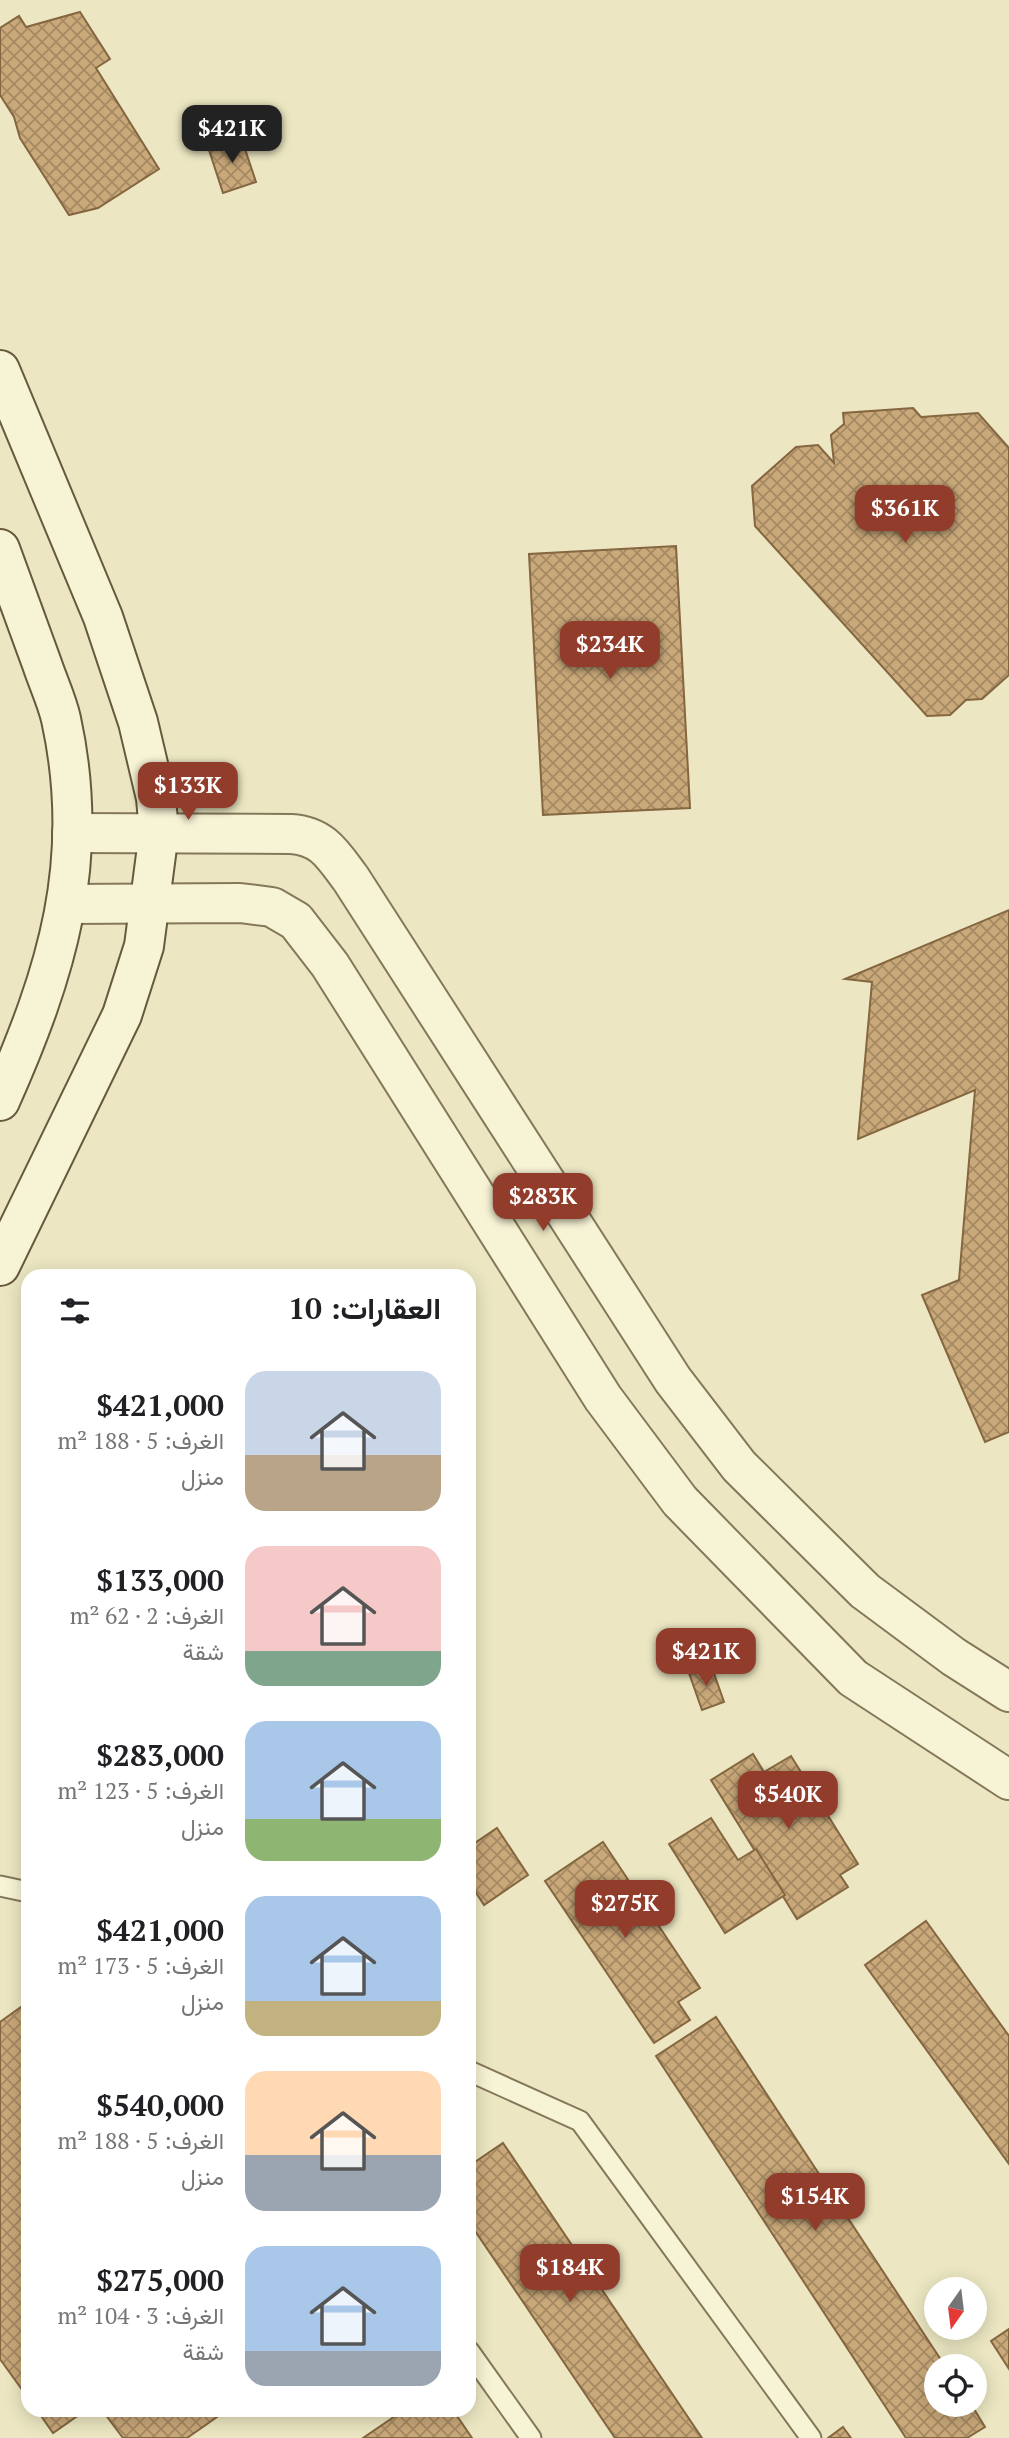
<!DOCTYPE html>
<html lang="ar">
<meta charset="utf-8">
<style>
:root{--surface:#fff;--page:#f2f2f2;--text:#202124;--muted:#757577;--accent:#923c2c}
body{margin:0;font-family:"PT Serif",Vazirmatn,serif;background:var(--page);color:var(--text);direction:rtl;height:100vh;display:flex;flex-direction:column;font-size:26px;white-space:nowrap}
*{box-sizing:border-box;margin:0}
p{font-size:23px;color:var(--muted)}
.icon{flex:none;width:38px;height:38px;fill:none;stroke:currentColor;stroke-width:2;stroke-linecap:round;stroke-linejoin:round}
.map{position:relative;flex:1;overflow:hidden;direction:ltr}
.side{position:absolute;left:21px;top:1269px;width:455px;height:1148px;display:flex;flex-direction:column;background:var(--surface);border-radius:21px;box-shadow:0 4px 18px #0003;direction:rtl}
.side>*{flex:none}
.needle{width:46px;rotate:194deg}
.fabs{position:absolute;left:924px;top:2277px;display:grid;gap:14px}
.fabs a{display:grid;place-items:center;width:63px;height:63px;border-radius:50%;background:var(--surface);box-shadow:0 4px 18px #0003;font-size:35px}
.price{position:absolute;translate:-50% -60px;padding:0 16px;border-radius:14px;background:var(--accent);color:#fff;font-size:23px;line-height:46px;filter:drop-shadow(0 2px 4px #0008)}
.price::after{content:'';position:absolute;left:50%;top:42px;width:21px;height:16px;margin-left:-10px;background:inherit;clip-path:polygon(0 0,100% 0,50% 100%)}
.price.on{background:#222;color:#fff}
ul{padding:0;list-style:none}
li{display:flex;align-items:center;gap:21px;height:175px;padding:0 35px}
li span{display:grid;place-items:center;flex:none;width:196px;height:140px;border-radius:21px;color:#555}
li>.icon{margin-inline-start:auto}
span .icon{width:84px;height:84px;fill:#fffc;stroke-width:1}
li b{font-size:30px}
h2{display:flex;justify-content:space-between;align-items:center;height:84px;padding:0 35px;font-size:30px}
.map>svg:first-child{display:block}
.building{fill:url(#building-cross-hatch);stroke:#846640;stroke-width:2}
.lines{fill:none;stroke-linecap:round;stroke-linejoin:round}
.lane-casing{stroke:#85785a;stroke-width:23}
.street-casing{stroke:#85785a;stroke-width:42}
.secondary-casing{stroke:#67593d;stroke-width:42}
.lane{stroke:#f7f3d5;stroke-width:19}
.street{stroke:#f7f3d5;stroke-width:38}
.secondary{stroke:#f7f3d5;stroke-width:38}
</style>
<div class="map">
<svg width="1009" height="2438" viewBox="0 0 1009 2438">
<defs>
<pattern id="building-cross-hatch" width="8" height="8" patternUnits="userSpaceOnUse" patternTransform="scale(1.75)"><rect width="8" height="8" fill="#c9a879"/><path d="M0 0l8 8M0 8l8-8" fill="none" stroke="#a48963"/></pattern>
</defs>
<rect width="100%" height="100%" fill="#ece7c2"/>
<g class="building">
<path d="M 80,12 L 110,59 L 96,68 L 159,169 L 98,208 L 69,215 L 20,138 L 14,117 L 0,95 L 0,28 L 19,16 L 26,27 Z"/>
<path d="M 241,137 L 256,182 L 223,193 L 208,147 Z"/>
<path d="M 913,408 L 921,417 L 978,413 L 1009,448 L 1009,675 L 982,699 L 966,700 L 950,715 L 927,716 L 755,526 L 752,486 L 796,447 L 818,445 L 834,463 L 831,435 L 844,424 L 843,413 Z"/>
<path d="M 676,546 L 690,808 L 543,815 L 529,554 Z"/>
<path d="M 1009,910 L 1009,1432 L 985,1442 L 922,1295 L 959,1280 L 975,1090 L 858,1139 L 872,982 L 845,979 Z"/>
<path d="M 711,1665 L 724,1702 L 702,1710 L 689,1673 Z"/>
<path d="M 753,1754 L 764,1772 L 791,1756 L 858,1864 L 840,1875 L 848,1887 L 797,1919 L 711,1780 Z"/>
<path d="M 711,1818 L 738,1860 L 756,1849 L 785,1895 L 725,1933 L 669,1844 Z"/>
<path d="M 497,1828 L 528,1875 L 484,1905 L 469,1882 L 469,1847 Z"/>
<path d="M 603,1842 L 700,1988 L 678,2002 L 690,2020 L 654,2043 L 545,1881 Z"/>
<path d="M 926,1921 L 1009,2036 L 1009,2164 L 865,1965 Z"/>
<path d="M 28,2002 L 28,2398 L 0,2359 L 0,2022 Z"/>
<path d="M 716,2017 L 945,2366 L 936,2366 L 936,2404 L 971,2404 L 985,2427 L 967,2438 L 906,2438 L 656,2056 Z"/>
<path d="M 503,2143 L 702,2438 L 615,2438 L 469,2222 L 469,2166 Z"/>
<path d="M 1009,2329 L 1009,2369 L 991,2341 Z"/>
<path d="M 37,2410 L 86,2410 L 53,2433 Z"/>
<path d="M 102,2410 L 227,2410 L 187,2438 L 123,2438 Z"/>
<path d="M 404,2410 L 453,2410 L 472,2438 L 363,2438 Z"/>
<path d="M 843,2427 L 851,2438 L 828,2438 Z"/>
</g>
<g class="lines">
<g class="lane-casing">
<g id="lane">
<path d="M 0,1886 L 28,1892"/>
<path d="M 469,2071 L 580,2121 L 811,2438"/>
<path d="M 469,2351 L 531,2438"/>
</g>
</g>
<g class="street-casing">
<g id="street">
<path d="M 72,833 L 291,834 C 323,836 333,855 351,879 L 673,1380 L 739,1466 L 865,1591 L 954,1657 L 1009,1692"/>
<path d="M 67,904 L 240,903 L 272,907 L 296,921 L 330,965 L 603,1398 L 680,1501 L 853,1678 L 1009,1780"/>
</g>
</g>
<g class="secondary-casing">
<g id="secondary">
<path d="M 0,370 L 103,617 L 138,722 L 156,798 L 159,832 L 144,946 L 122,1015 L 0,1266"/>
<path d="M 0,549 C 14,587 28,626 42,664 C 48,682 57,701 61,719 C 92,860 57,973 0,1101"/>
</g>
</g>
<use href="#lane" class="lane"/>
<use href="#street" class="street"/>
<use href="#secondary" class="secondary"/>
</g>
</svg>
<div class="fabs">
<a><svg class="needle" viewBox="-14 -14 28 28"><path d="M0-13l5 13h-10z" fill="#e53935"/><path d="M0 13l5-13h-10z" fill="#757577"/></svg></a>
<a><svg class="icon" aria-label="locate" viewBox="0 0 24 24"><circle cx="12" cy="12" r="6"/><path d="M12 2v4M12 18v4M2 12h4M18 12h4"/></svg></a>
</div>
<b class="price on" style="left:232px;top:165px">$421K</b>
<b class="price" style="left:905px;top:545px">$361K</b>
<b class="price" style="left:610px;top:681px">$234K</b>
<b class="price" style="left:188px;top:822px">$133K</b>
<b class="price" style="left:543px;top:1233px">$283K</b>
<b class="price" style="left:706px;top:1688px">$421K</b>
<b class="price" style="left:788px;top:1831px">$540K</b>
<b class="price" style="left:625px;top:1940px">$275K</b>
<b class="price" style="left:815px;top:2233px">$154K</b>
<b class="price" style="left:570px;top:2304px">$184K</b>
<section class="side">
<h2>العقارات: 10<svg class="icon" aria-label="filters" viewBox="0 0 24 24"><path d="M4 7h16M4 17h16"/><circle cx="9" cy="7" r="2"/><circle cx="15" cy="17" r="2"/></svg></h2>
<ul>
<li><span style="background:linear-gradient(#c9d6e8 60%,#b9a48a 0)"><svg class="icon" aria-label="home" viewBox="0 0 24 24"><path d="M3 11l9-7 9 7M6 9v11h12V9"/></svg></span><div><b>$421,000</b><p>الغرف: 5 · 188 m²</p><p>منزل</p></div></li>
<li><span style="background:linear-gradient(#f6c9c9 75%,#7fa58c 0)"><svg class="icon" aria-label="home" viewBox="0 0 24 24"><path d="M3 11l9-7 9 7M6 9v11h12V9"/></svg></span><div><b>$133,000</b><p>الغرف: 2 · 62 m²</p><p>شقة</p></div></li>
<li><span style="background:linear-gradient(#a9c7e8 70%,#8fb573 0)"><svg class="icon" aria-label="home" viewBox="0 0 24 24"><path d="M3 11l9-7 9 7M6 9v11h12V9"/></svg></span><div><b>$283,000</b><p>الغرف: 5 · 123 m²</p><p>منزل</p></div></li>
<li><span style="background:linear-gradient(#a9c7e8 75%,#c2b280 0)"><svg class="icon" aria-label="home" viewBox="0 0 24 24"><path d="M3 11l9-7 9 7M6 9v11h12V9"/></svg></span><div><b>$421,000</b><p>الغرف: 5 · 173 m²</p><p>منزل</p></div></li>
<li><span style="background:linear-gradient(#ffd9b3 60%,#9aa5b1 0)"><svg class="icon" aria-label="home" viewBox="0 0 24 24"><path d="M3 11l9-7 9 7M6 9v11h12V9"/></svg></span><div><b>$540,000</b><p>الغرف: 5 · 188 m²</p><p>منزل</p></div></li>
<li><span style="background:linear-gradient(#a9c7e8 75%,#9aa5b1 0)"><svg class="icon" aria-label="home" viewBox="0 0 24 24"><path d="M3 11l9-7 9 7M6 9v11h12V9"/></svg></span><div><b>$275,000</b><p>الغرف: 3 · 104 m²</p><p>شقة</p></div></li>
</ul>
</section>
</div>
